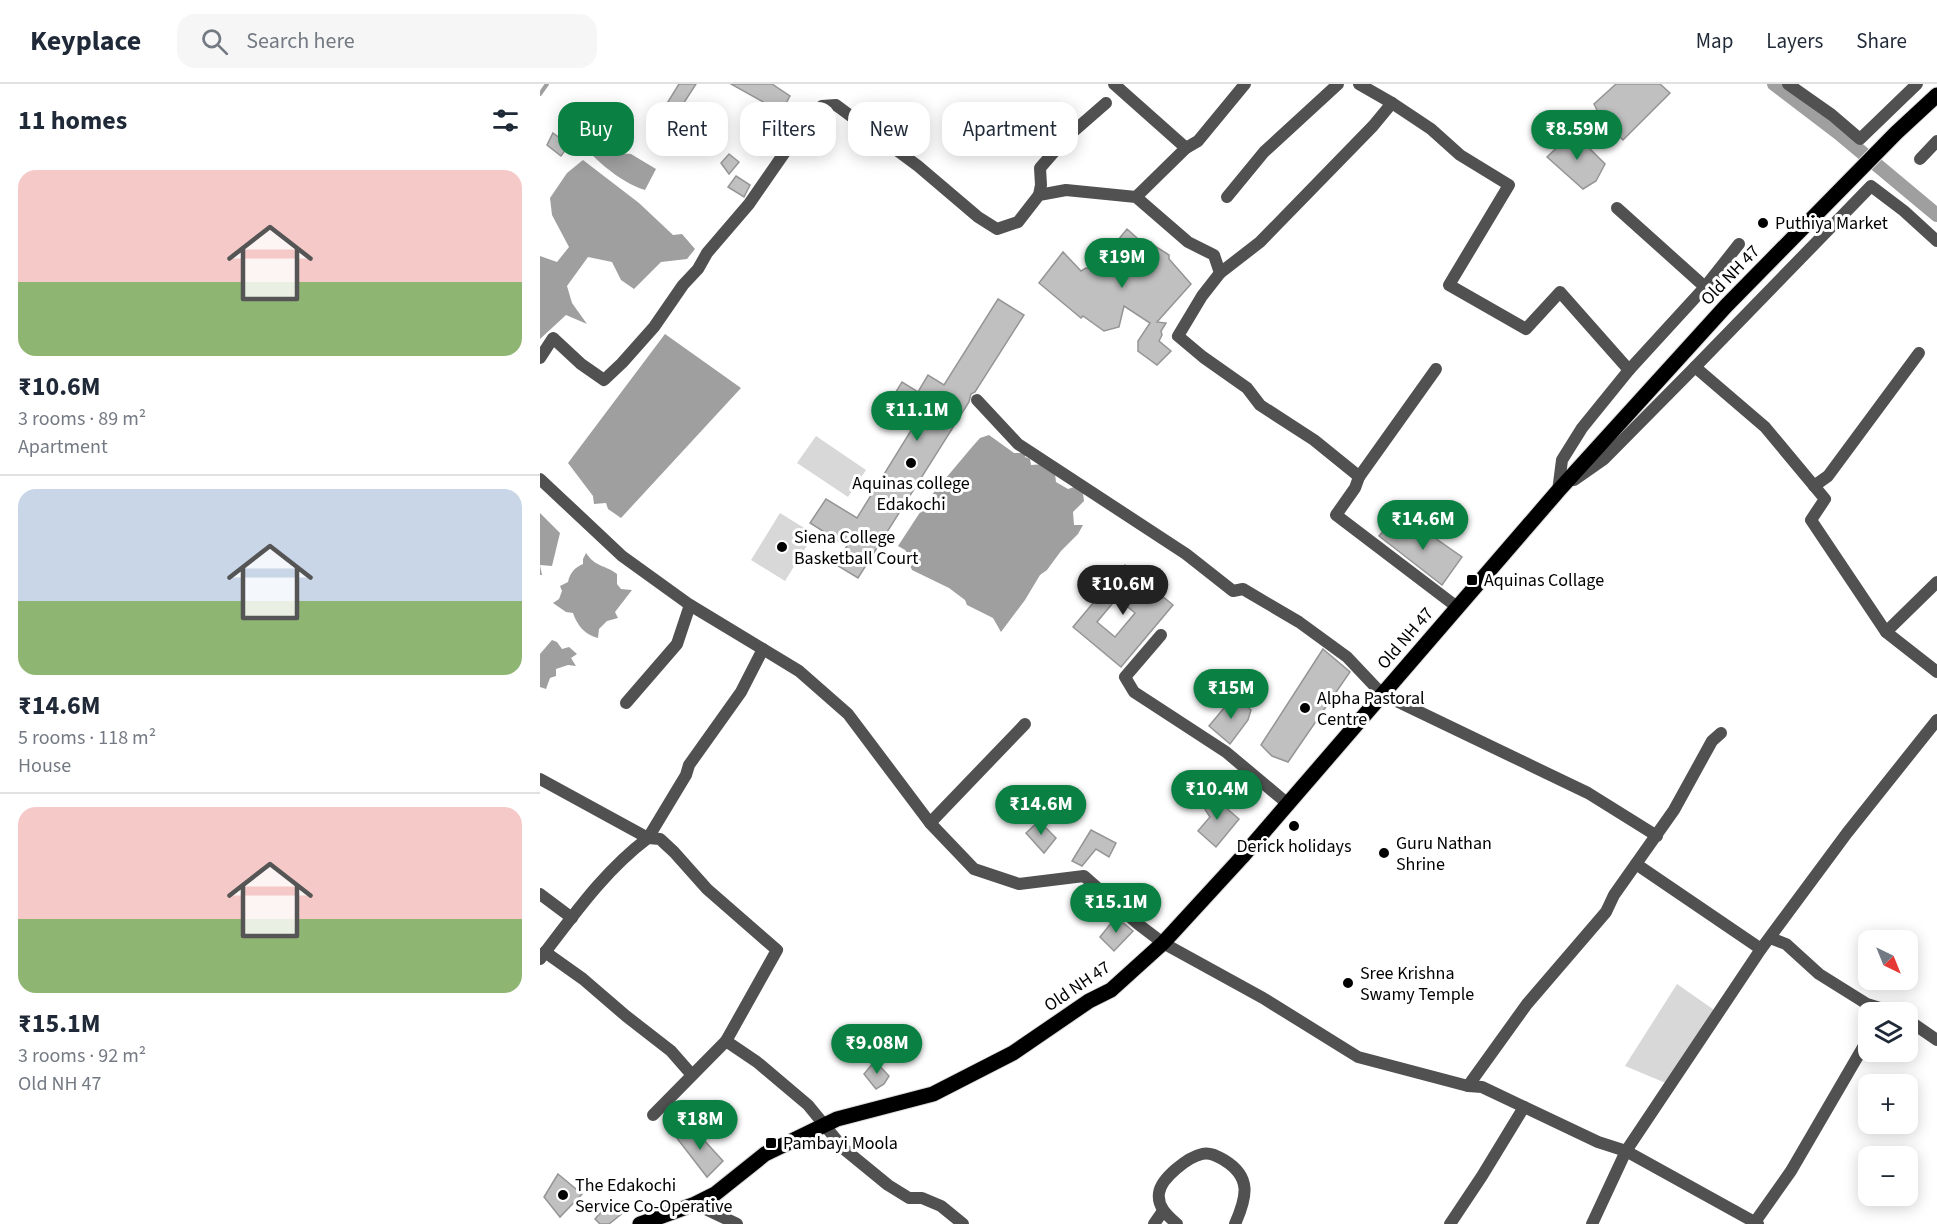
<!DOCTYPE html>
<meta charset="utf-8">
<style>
:root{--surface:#fff;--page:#f6f6f7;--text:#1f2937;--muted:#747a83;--line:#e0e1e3;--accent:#0b8043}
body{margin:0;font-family:"Source Sans 3",sans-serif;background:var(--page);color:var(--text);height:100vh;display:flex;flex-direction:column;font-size:22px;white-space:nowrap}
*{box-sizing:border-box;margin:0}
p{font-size:20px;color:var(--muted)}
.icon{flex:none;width:33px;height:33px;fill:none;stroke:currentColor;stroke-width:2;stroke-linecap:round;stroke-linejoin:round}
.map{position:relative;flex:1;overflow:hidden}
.side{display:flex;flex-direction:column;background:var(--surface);width:540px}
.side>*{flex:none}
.guide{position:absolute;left:18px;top:18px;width:570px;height:54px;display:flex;gap:12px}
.needle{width:39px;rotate:137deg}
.tools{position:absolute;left:1318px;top:846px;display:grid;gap:12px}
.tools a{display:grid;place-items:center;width:60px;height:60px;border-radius:12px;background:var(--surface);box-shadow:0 3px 15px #0003;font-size:30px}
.price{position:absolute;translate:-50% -51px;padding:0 14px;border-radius:21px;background:var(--accent);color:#fff;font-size:20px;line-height:39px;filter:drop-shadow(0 2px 3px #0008)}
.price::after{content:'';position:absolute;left:50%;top:36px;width:18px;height:14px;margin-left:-9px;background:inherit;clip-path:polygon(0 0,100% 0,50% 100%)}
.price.on{background:#222;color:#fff}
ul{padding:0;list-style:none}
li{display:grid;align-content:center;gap:12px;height:318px;padding:0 18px}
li+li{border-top:2px solid var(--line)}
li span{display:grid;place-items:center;height:186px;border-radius:18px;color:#555}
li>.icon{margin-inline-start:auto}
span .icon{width:108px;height:108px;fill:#fffc;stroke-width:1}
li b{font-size:26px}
h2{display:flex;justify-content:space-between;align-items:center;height:72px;padding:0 18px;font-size:26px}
.chip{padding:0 21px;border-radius:18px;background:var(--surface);box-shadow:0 3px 15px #0003;font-size:21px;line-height:54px}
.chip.on{background:var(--accent);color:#fff}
header{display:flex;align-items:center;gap:36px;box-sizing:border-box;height:84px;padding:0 30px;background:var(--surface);border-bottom:2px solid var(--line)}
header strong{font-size:28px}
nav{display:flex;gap:33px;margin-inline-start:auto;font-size:21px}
.search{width:420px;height:54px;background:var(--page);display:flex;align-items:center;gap:15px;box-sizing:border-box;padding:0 21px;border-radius:18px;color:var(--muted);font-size:22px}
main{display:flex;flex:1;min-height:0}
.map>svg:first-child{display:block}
.green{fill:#d8d8d8}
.water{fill:#9f9f9f}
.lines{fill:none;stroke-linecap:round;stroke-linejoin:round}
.stream{stroke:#9f9f9f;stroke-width:4}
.canal{stroke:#9f9f9f;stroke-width:14}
.building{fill:#c0c0c0;stroke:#959595;stroke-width:1.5;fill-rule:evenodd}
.primary-casing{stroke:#dbdbdb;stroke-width:17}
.minor{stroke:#515151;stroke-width:12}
.primary{stroke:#000;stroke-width:15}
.poi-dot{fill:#000;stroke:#fff;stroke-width:2}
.labels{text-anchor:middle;stroke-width:6;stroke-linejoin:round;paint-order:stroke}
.poi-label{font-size:18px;fill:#000;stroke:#fff;text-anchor:start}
.street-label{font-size:18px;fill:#000;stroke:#fff}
</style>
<header>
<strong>Keyplace</strong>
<div class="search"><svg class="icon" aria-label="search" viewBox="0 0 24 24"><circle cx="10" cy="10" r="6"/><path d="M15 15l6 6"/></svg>Search here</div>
<nav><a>Map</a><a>Layers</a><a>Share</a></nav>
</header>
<main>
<section class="side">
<h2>11 homes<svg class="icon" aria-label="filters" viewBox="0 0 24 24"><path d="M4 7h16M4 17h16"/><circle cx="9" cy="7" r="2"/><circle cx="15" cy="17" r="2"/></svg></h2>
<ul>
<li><span style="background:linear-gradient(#f6c9c9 60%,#8fb573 0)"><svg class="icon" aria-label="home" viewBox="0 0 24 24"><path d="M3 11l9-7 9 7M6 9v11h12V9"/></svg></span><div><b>₹10.6M</b><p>3 rooms · 89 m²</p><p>Apartment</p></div></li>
<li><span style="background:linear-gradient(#c9d6e8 60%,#8fb573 0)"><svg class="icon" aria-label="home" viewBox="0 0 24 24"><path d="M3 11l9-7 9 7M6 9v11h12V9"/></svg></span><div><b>₹14.6M</b><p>5 rooms · 118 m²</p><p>House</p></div></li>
<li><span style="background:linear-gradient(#f6c9c9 60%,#8fb573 0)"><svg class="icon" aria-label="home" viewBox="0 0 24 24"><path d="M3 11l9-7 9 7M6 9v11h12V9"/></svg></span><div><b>₹15.1M</b><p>3 rooms · 92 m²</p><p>Old NH 47</p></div></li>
</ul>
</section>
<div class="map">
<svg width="1397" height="1140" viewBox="0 0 1397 1140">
<rect width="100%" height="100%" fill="#fff"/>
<g class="green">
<path d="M 276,352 L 326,386 L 308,413 L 257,379 Z"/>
<path d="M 240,429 L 274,450 L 245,497 L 211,476 Z"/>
<path d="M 1137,900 L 1177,928 L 1128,1000 L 1085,982 Z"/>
</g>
<g class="water">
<path d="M 51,48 L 79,69 L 91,70 L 116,85 L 105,106 C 77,97 51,72 33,50 Z"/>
<path d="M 43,76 L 99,119 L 133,151 L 142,150 L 155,165 L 147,175 L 121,178 L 94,205 L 81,196 L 72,178 L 48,173 L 27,202 L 32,219 L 47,240 L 26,231 L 0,255 L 0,172 L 17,178 L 29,163 L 12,131 L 10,114 L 27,89 Z"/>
<path d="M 125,250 L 201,304 L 81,434 L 68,425 L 66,419 L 54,420 L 53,412 L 28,379 Z"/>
<path d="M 449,351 L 474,369 L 485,369 L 485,373 L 490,375 L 491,381 L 506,380 L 515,390 L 516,398 L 528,405 L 537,402 L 543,409 L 544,417 L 533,428 L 534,441 L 543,441 L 538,450 L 521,467 L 507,486 L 500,491 L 485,516 L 461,548 L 453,534 L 427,521 L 425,516 L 409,504 L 372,486 L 368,477 L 370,472 L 365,466 L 358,462 L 390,413 L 432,363 L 440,354 Z"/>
<path d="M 0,429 L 20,449 L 12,482 L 0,481 L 2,491 L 0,491 Z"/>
<path d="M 46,469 C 56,484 66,481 77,490 L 77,500 L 81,505 L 92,506 L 75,528 L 78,534 L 67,537 L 59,545 L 58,554 C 45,551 37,541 33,529 L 26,528 L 13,519 L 19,515 L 22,507 L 20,502 L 28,498 C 30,489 34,484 43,480 L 43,475 Z"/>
<path d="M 12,556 L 17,558 L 22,565 L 29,563 L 37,570 L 31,574 L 36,582 L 28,581 L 16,585 L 16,592 L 10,594 L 6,605 L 0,603 L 0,570 Z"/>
</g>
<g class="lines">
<path class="stream" d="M 0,10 L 7,0"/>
<path class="canal" d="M 1234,0 L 1301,51 L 1397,131"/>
</g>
<g class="building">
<path d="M 139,0 L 156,0 L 138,28 L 126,21 Z"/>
<path d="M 191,0 L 232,0 L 250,12 L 241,28 Z"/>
<path d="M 1076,0 L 1120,0 L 1130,9 L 1083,56 L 1076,49 L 1071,53 L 1054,37 L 1058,28 L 1054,20 Z"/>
<path d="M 152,27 L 169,39 L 177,31 L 187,38 L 168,61 L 158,54 L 160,52 L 144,38 Z"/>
<path d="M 1033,48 L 1065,80 L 1056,97 L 1043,105 L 1007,73 Z"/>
<path d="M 13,49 L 29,61 L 21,72 L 7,61 Z"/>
<path d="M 189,70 L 199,78 L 189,90 L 181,79 Z"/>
<path d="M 196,92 L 210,101 L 204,113 L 188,103 Z"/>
<path d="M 587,145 L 606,162 L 607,157 L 629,171 L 629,175 L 651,200 L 617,238 L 626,239 L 621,247 L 622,251 L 619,257 L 631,267 L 617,281 L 598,267 L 598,257 L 610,239 L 584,222 L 579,243 L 564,247 L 543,232 L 541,234 L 499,199 L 523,168 L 541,187 L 546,184 L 554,185 Z"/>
<path d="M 458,215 L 484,231 L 435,308 L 431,310 L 429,318 L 318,494 L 295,480 L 307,462 L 270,439 L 286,415 L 317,434 L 372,345 L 344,327 L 362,298 L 378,308 L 388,291 L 404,301 Z"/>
<path d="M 852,437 L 876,453 L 882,445 L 922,473 L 902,501 L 839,452 Z"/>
<path d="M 585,481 L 633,521 L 581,583 L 533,543 ZM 577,514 L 595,529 L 575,553 L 557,538 Z"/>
<path d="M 783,565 L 810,588 L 748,678 L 732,672 L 721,661 Z"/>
<path d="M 694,612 L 711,626 L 708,636 L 690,660 L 669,642 Z"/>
<path d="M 669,709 L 699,735 L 676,763 L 658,747 L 670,733 L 661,719 Z"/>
<path d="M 499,737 L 516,754 L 504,769 L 486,749 Z"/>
<path d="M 551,746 L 576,759 L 569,773 L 556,765 L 542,782 L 532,777 Z"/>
<path d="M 576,833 L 593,847 L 574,867 L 560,853 Z"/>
<path d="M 335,977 L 349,992 L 344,1000 L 336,1005 L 324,990 Z"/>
<path d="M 151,1042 L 183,1077 L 167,1093 L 136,1053 Z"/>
<path d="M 18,1090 L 42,1110 L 20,1133 L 4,1113 Z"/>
<path d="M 71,1117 L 84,1128 L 69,1140 L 60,1140 L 55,1135 Z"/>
</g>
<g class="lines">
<g class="primary-casing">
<path id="primary" d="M 100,1140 L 155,1120 L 175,1110 L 225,1070 L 297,1035 L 393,1010 L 473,969 L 549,917 L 571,906 L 623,859 L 702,773 L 1018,407 L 1186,222 L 1356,49 L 1397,11"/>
</g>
<g class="minor">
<path d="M 574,0 L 646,64"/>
<path d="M 819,0 L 852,19"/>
<path d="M 1248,0 L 1292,31 L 1320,55 L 1377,0"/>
<path d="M 1380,75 L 1397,57"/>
<path d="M 499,111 L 501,101 L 500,84 L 527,53 L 566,19"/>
<path d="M 596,113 L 646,64 L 658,57 L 705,0"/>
<path d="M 687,113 L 724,68 L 798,0"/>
<path d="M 1077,124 L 1165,203"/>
<path d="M 680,189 L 720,158 L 833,42 L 852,19 L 891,45 L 920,71 L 969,101 L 909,201 L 986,245 L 1020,208 L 1089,286"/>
<path d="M 0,274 L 13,254 L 41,280 L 64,296 L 82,279 L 114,243 L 143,201 L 158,185 L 167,169 L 209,120 L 263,42 L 282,22 L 296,21 L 378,82 L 438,133 L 457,145 L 478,138 L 499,111 L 526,106 L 596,113 L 648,158 L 674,171 L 680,189 L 662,212 L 638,252 L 663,273 L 707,304 L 720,321 L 774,356 L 816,390 L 819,393 L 815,404 L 796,431 L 917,523"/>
<path d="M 1155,283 L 1331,102 L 1364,127 L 1397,157"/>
<path d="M 437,316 L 478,360 L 646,470 L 693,507 L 703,505 L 759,538 L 807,573 L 842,610 L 1048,709 L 1117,752"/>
<path d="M 819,393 L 896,285"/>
<path d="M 0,395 L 82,472 L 150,521 L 259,587 L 308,630 L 390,739 L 434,785 L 479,800 L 544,792 L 598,840 L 623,859 L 723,914 L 818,973 L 928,1002 L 942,1003 L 1058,1058 L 1086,1067 L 1218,1140"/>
<path d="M 1034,396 L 1064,375 L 1155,283 L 1225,343 L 1285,415 L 1271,436 L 1346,548 L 1397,588"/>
<path d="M 1274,402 L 1288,392 L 1379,269"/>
<path d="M 1018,407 L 1022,376 L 1042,344 L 1089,286 L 1165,203 L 1199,160"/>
<path d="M 1346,548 L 1397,498"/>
<path d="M 621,551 L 585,593 L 594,608 L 686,668 L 748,720"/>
<path d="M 86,619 L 137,560 L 150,521"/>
<path d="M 0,695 L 108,754 L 146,691 L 149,681 L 201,608 L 223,565"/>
<path d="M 390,739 L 485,640"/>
<path d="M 1096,780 L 1221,865"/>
<path d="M 0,810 L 32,834"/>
<path d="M 1230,854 L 1246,860 L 1279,890 L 1327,920 L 1353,928"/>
<path d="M 5,868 L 43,895 L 86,932 L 131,967 L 152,991"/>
<path d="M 0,875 C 33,832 64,787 108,754 L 120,755 L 134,768 L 167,805 L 237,866 L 186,957 L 217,978 L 268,1021 L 304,1065 L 348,1101 L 369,1114 L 382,1114 L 401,1122 L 423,1140"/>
<path d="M 1368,936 L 1397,956"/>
<path d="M 928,1002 L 987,920 L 1066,828 L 1074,811 L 1134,726 L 1172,657 L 1181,649"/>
<path d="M 113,1031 L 186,957"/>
<path d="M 155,1120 L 197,1140"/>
<path d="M 1215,1138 L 1251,1087 L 1329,953"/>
<path d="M 614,1140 L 623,1127"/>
<path d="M 637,1140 C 628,1132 617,1123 619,1109 C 621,1094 648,1073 662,1070 C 670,1068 677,1072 684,1076 C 712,1093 707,1113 695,1140"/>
<path d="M 910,1140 L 942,1092 L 984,1023"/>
<path d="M 1052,1140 L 1086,1067 L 1221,865 L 1307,749 L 1397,636"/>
</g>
<use href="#primary" class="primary"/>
</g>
<g class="poi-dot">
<circle cx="1223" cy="139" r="6"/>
<circle cx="371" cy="379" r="6"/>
<circle cx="242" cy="463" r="6"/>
<rect x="926" y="490" width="12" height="12" rx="3"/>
<circle cx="765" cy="624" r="6"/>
<circle cx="754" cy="742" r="6"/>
<circle cx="844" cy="769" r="6"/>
<circle cx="808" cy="899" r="6"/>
<rect x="225" y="1053" width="12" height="12" rx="3"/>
<circle cx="23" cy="1111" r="6"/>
</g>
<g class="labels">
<g class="poi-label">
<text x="1235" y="145">Puthiya Market</text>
<text x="371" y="405" text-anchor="middle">Aquinas college<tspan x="371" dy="21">Edakochi</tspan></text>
<text x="254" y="459">Siena College<tspan x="254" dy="21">Basketball Court</tspan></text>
<text x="944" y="502">Aquinas Collage</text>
<text x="777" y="620">Alpha Pastoral<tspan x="777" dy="21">Centre</tspan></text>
<text x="856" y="765">Guru Nathan<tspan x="856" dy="21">Shrine</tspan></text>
<text x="754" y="768" text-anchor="middle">Derick holidays</text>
<text x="820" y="895">Sree Krishna<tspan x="820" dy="21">Swamy Temple</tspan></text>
<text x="243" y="1065">Pambayi Moola</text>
<text x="35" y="1107">The Edakochi<tspan x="35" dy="21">Service Co-Operative</tspan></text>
</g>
<g class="street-label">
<text transform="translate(1190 191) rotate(-46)" y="6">Old NH 47</text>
<text transform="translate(865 554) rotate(-49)" y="6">Old NH 47</text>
<text transform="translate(537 902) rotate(-34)" y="6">Old NH 47</text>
</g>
</g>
</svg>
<div class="tools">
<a><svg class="needle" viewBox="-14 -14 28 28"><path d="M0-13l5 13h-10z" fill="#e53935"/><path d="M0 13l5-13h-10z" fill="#747a83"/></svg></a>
<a><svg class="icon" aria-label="layers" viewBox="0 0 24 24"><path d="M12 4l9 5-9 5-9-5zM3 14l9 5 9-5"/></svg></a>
<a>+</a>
<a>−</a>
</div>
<b class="price" style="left:1037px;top:77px">₹8.59M</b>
<b class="price" style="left:582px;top:205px">₹19M</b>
<b class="price" style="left:377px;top:358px">₹11.1M</b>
<b class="price" style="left:883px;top:467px">₹14.6M</b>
<b class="price on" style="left:583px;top:532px">₹10.6M</b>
<b class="price" style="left:691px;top:636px">₹15M</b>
<b class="price" style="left:677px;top:737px">₹10.4M</b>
<b class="price" style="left:501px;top:752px">₹14.6M</b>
<b class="price" style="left:576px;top:850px">₹15.1M</b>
<b class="price" style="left:337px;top:991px">₹9.08M</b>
<b class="price" style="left:160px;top:1067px">₹18M</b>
<div class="guide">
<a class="chip on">Buy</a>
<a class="chip">Rent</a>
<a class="chip">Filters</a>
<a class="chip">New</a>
<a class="chip">Apartment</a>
</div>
</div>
</main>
